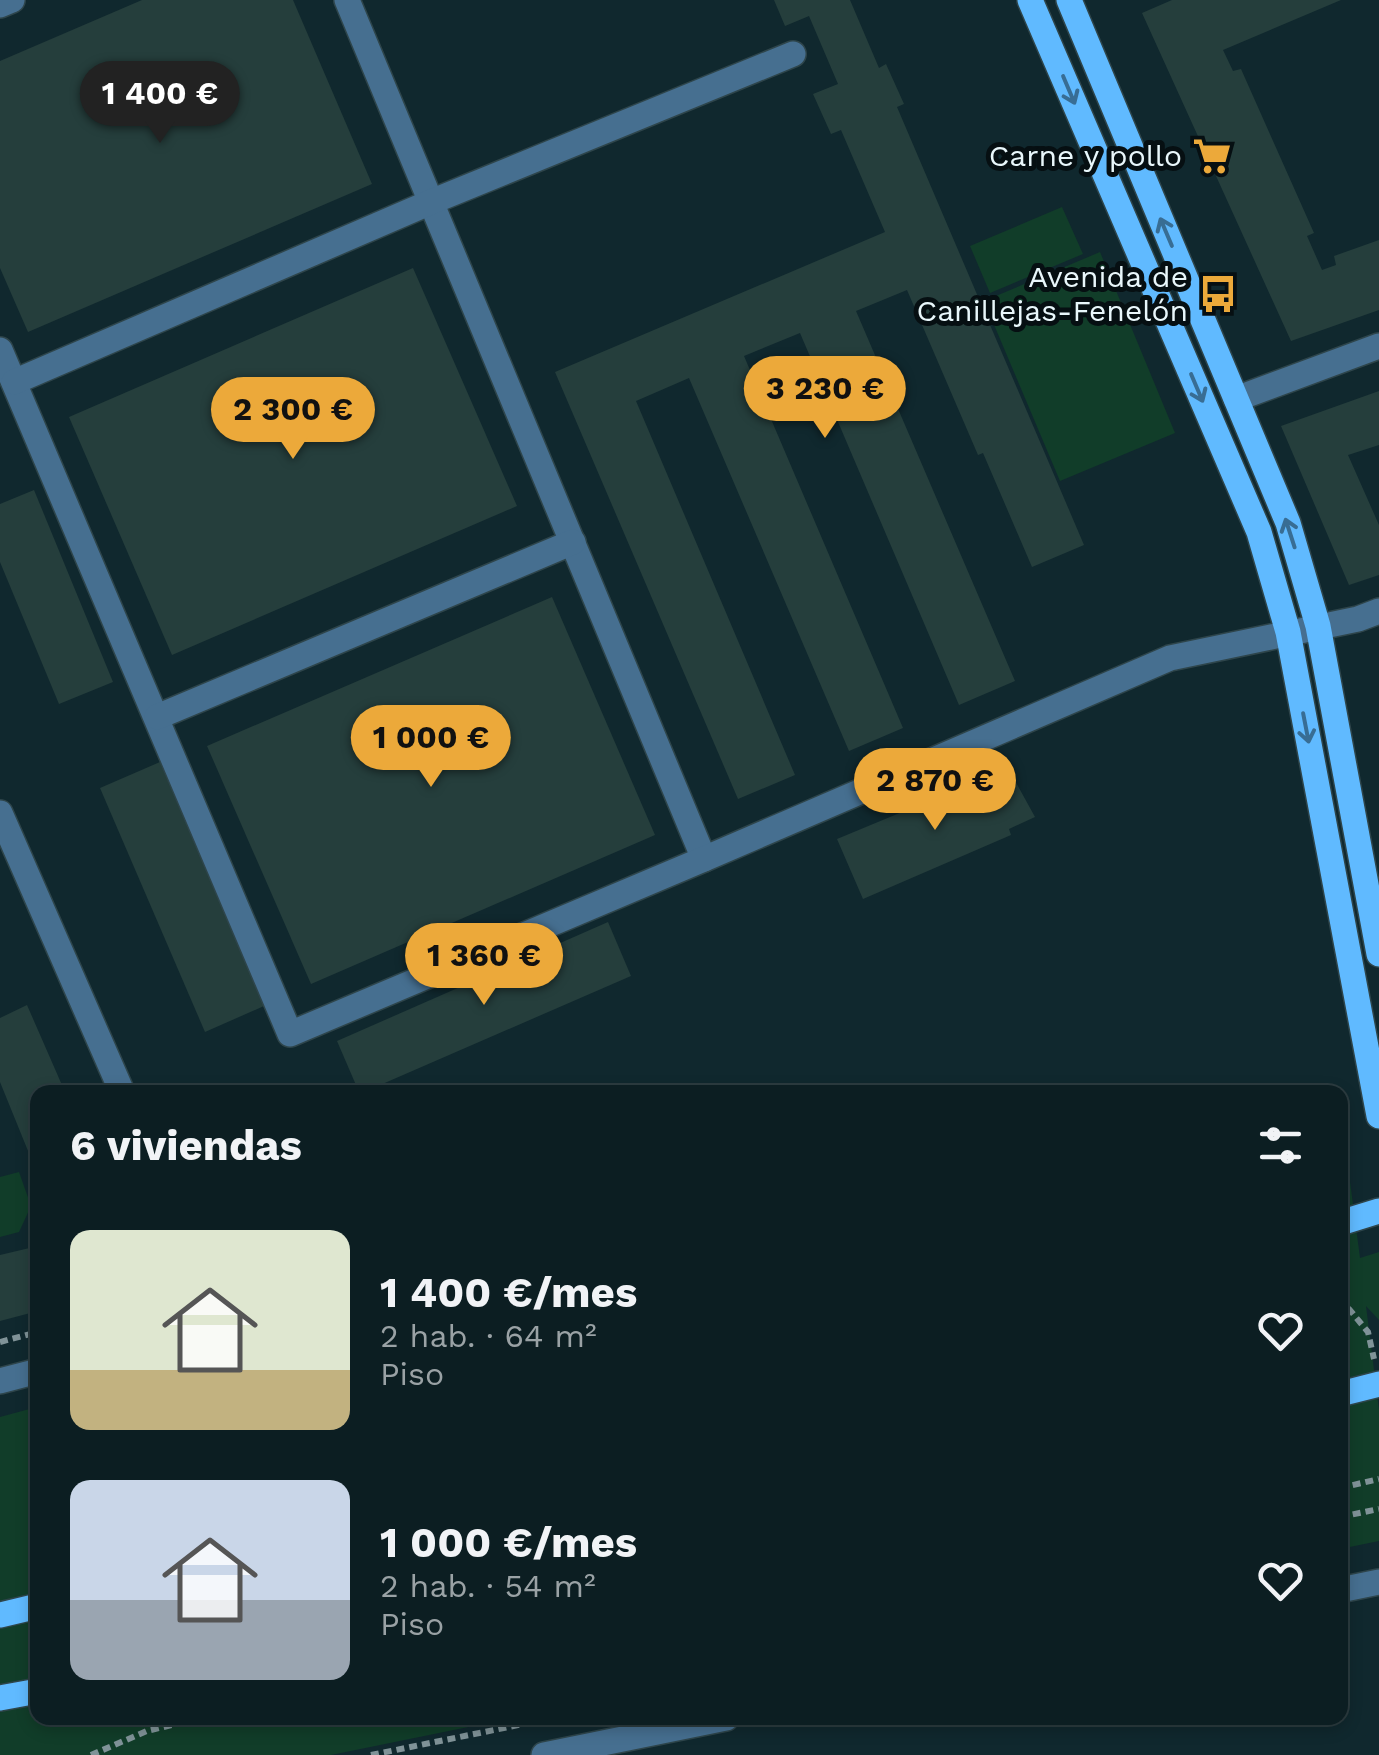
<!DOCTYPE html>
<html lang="es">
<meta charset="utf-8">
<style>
:root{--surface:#0c1e22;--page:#1a2b2f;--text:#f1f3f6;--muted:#9aa2a5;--line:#2c3c40;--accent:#eca93a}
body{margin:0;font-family:"Work Sans",sans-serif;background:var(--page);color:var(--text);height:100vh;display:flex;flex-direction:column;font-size:38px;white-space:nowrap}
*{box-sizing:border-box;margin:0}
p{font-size:32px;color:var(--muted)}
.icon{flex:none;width:55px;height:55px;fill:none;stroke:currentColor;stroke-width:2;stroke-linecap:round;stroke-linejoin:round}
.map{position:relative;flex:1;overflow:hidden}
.panel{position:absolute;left:30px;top:1085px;width:1318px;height:640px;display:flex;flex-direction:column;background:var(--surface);border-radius:20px;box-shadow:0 5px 15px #0003,0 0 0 2px var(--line)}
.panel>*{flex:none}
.price{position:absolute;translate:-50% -85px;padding:0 22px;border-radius:35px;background:var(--accent);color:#111;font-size:32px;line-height:65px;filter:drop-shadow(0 2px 5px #0008)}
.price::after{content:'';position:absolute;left:50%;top:60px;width:30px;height:22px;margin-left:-15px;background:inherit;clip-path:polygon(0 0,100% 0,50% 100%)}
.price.selected{background:#222;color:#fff}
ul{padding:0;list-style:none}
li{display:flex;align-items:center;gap:30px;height:250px;padding:0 40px}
li span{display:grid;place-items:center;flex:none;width:280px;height:200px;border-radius:20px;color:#555}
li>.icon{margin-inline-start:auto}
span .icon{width:120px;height:120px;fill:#fffc;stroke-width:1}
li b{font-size:42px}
h2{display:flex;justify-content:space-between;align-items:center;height:120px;padding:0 40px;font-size:42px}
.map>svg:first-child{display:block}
.green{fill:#113d29}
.building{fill:#253e3c}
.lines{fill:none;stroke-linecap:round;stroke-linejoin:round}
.minor-casing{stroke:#2e454b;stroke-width:28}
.major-casing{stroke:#2e454b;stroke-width:28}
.path{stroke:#809398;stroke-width:6;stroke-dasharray:8 5;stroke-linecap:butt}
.minor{stroke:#466f90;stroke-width:25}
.major{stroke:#60baff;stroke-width:25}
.oneway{stroke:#386d94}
.labels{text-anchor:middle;stroke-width:10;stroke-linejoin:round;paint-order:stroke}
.poi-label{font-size:30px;fill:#e9f7fb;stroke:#060f12;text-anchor:end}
</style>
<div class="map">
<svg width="1379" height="1755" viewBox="0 0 1379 1755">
<rect width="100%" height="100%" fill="#10282e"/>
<g class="green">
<path d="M 1062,207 L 1083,254 L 990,293 L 970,246 Z"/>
<path d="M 1100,252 L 1175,433 L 1060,481 L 984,301 Z"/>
<path d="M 1340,1105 L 1360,1258 L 1379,1252 L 1379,1320 L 1366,1306 L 1379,1410 L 1379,1541 L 1340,1549 Z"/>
<path d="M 19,1172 L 31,1206 L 19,1232 L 0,1237 L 0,1177 Z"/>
<path d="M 37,1407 L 38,1718 L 513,1718 L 331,1755 L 0,1755 L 0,1417 Z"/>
</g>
<g class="building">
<path d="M 142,0 L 293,0 L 372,184 L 28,332 L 0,268 L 0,61 Z"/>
<path d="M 774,0 L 850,0 L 879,68 L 886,64 L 904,104 L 897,107 L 1084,545 L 1032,567 L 983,453 L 978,455 L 907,290 L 856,311 L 1015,681 L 959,705 L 800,333 L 744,356 L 903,728 L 849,751 L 689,378 L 636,401 L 795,775 L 738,799 L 555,372 L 885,232 L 841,130 L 831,134 L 813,94 L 838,84 L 809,16 L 785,26 Z"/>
<path d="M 1172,0 L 1341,0 L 1223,50 L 1233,71 L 1241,69 L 1314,233 L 1307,236 L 1322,270 L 1336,265 L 1334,256 L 1379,240 L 1379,310 L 1291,341 L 1142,13 Z"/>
<path d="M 413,268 L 517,506 L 172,655 L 69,417 Z"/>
<path d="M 1379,391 L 1379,445 L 1348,455 L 1379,525 L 1379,575 L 1349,585 L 1281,426 Z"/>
<path d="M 34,490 L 113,682 L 59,704 L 0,562 L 0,504 Z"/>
<path d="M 552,597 L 655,835 L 311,984 L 207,746 Z"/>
<path d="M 160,762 L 264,1006 L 205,1032 L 100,788 Z"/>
<path d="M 1008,768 L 1035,817 L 1009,829 L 1011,835 L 863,899 L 837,839 Z"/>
<path d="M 608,922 L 631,976 L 364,1092 L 359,1092 L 337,1041 Z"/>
<path d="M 27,1005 L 65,1092 L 38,1092 L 37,1173 L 0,1082 L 0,1018 Z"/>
<path d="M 38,1246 L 38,1311 L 0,1321 L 0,1255 Z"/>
</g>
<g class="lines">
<g class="minor-casing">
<g id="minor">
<path d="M 347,0 L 704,859"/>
<path d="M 0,5 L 12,0"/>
<path d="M 0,350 L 290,1034 L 704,859 L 1170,658 L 1358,619 L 1379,611"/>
<path d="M 14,382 L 431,202 L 793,54"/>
<path d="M 1236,399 L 1379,346"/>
<path d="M 157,717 L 573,542"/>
<path d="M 0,813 L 122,1092"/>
<path d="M 0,1381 L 38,1371"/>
<path d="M 1340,1590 L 1379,1582"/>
<path d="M 544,1755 L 726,1718"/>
</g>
</g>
<g class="major-casing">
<g id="major">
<path d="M 1030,0 L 1259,532 L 1288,632 L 1379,1116"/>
<path d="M 1069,0 L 1288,523 L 1318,626 L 1379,954"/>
<path d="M 1340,1223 L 1379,1211"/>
<path d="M 1340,1394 L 1379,1384"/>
<path d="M 0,1615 L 38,1606"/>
<path d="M 0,1698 L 38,1691"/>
</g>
</g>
<g class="path">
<path d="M 1340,1298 L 1368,1332 L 1374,1359"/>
<path d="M 0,1342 L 38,1332"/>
<path d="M 1340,1488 L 1379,1479"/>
<path d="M 1340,1517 L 1379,1509"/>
<path d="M 91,1755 L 147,1731 L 201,1718"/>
<path d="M 371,1755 L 553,1718"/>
</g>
<use href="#minor" class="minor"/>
<use href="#major" class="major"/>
</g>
<defs><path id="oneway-shaft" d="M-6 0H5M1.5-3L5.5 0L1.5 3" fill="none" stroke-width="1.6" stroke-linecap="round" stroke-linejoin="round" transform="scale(2.5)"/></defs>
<g class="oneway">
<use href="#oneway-shaft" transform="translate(1069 90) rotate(67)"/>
<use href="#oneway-shaft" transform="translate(1166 232) rotate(-113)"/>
<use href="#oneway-shaft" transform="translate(1197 388) rotate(67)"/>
<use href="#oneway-shaft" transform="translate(1290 533) rotate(-108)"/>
<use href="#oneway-shaft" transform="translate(1306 728) rotate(79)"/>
</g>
<defs>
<g id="supermarket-bare" transform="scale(3)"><path d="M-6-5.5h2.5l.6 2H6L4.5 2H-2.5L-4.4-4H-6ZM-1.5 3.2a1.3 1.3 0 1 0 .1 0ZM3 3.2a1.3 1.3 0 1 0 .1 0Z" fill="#eca93a" stroke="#060f12" stroke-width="2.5" paint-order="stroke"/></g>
<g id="bus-bare" transform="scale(3)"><path d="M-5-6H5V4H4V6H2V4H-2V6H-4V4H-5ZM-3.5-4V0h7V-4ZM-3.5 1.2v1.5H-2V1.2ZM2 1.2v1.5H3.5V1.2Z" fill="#eca93a" stroke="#060f12" stroke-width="2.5" paint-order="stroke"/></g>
</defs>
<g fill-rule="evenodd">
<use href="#supermarket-bare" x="1212" y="156"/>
<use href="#bus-bare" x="1218" y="294"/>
</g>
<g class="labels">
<g class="poi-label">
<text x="1182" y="166">Carne y pollo</text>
<text x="1188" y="287">Avenida de<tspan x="1188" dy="34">Canillejas-Fenelón</tspan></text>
</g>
</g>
</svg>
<b class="price selected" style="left:160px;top:146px">1 400 €</b>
<b class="price" style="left:825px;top:441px">3 230 €</b>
<b class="price" style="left:293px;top:462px">2 300 €</b>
<b class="price" style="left:431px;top:790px">1 000 €</b>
<b class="price" style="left:935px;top:833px">2 870 €</b>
<b class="price" style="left:484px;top:1008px">1 360 €</b>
<section class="panel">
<h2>6 viviendas<svg class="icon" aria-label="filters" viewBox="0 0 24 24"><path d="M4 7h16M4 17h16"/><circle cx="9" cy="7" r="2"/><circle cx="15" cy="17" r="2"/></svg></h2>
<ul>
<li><span style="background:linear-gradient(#dfe7d0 70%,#c2b280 0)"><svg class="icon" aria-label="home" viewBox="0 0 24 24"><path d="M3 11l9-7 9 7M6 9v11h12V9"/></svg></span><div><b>1 400 €/mes</b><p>2 hab. · 64 m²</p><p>Piso</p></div><svg class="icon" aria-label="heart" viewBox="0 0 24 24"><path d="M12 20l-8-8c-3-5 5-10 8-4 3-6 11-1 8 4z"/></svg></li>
<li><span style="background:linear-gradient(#c9d6e8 60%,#9aa5b1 0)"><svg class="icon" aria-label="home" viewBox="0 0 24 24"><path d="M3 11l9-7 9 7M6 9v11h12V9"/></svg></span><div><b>1 000 €/mes</b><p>2 hab. · 54 m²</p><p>Piso</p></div><svg class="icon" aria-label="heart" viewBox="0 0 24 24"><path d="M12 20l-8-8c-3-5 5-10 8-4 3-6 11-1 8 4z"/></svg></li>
</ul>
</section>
</div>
